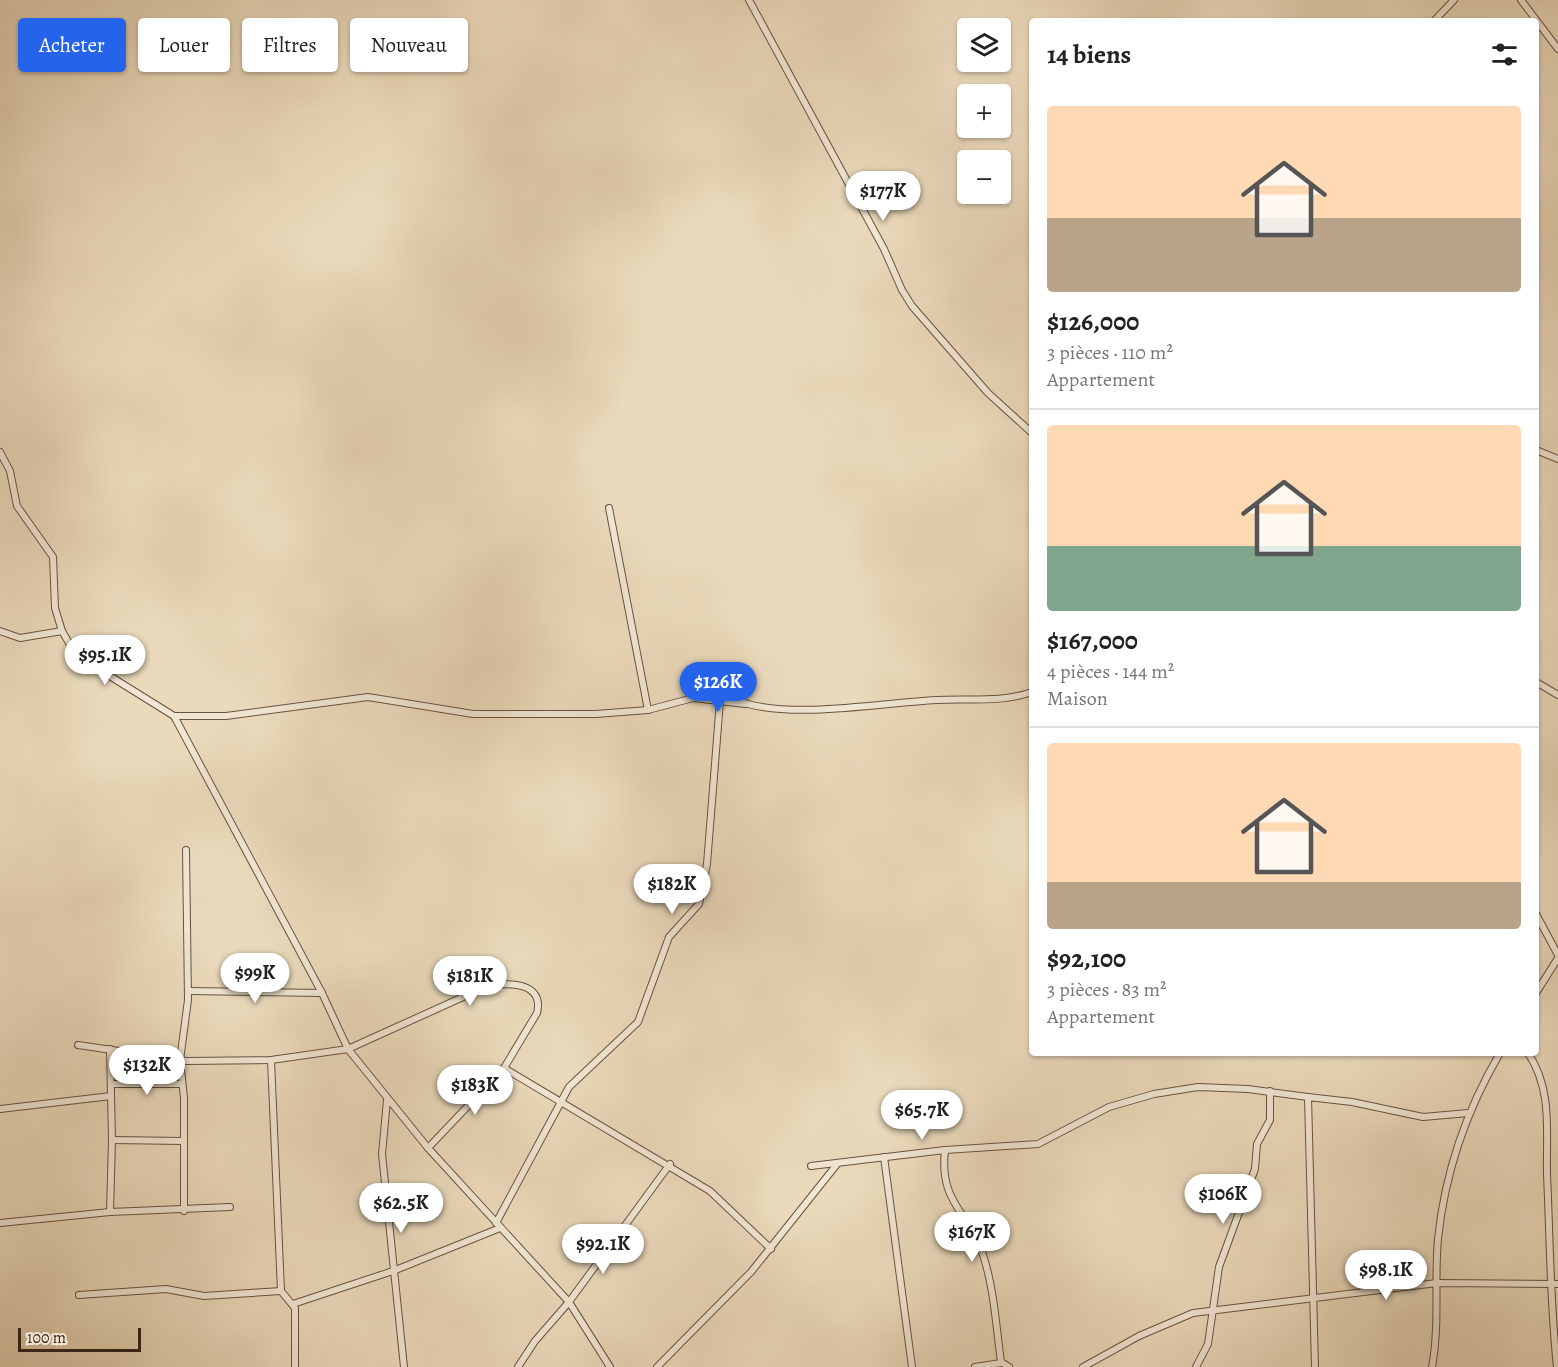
<!DOCTYPE html>
<html lang="fr">
<meta charset="utf-8">
<style>
:root{--surface:#fff;--page:#f2f2f2;--text:#222;--muted:#767676;--line:#e0e0e0;--accent:#2563eb}
body{margin:0;font-family:Alegreya,serif;background:var(--page);color:var(--text);height:100vh;display:flex;flex-direction:column;font-size:22px;white-space:nowrap}
*{box-sizing:border-box;margin:0}
p{font-size:20px;color:var(--muted)}
.icon{flex:none;width:33px;height:33px;fill:none;stroke:currentColor;stroke-width:2;stroke-linecap:round;stroke-linejoin:round}
.map{position:relative;flex:1;overflow:hidden}
.panel{position:absolute;left:1029px;top:18px;width:510px;height:1038px;display:flex;flex-direction:column;background:var(--surface);border-radius:6px;box-shadow:0 2px 4px #0004}
.panel>*{flex:none}
.banner{position:absolute;left:18px;top:18px;width:570px;height:54px;display:flex;gap:12px}
.tools{position:absolute;left:957px;top:18px;display:grid;gap:12px}
.tools a{display:grid;place-items:center;width:54px;height:54px;border-radius:6px;background:var(--surface);box-shadow:0 2px 4px #0004;font-size:30px}
.scale{position:absolute;left:18px;bottom:15px;width:123px;box-sizing:border-box;padding-left:6px;border:3px solid #3c2617;border-top:0;font-size:16px;line-height:21px;white-space:nowrap;color:#3c2617;-webkit-text-stroke:4px #f1e6d3;paint-order:stroke}
.price{position:absolute;translate:-50% -51px;padding:0 14px;border-radius:21px;background:#fff;color:#222;font-size:20px;line-height:39px;filter:drop-shadow(0 2px 3px #0008)}
.price::after{content:'';position:absolute;left:50%;top:36px;width:18px;height:14px;margin-left:-9px;background:inherit;clip-path:polygon(0 0,100% 0,50% 100%)}
.price.current{background:var(--accent);color:#fff}
ul{padding:0;list-style:none}
li{display:grid;align-content:center;gap:12px;height:318px;padding:0 18px}
li+li{border-top:2px solid var(--line)}
li span{display:grid;place-items:center;height:186px;border-radius:6px;color:#555}
li>.icon{margin-inline-start:auto}
span .icon{width:108px;height:108px;fill:#fffc;stroke-width:1}
li b{font-size:26px}
h2{display:flex;justify-content:space-between;align-items:center;height:72px;padding:0 18px;font-size:26px}
.pill{padding:0 21px;border-radius:6px;background:var(--surface);box-shadow:0 2px 4px #0004;font-size:21px;line-height:54px}
.pill.current{background:var(--accent);color:#fff}
.map>svg:first-child{display:block}
.lines{fill:none;stroke-linecap:round;stroke-linejoin:round}
.minor-casing{stroke:#685340;stroke-width:8}
.minor{stroke:#f1e6d3;stroke-width:6}
</style>
<div class="map">
<svg width="1558" height="1367" viewBox="0 0 1558 1367">
<rect width="100%" height="100%" fill="#ead9bb"/>
<filter id="stains"><feTurbulence type="fractalNoise" baseFrequency=".00333" numOctaves="4"/><feColorMatrix values="0 0 0 0 .2 0 0 0 0 .09 0 0 0 0 .02 0 0 0 .5 -.17"/></filter>
<radialGradient id="worn" r=".72"><stop offset=".6" stop-color="#630" stop-opacity="0"/><stop offset="1" stop-color="#630" stop-opacity=".3"/></radialGradient>
<g class="lines">
<g class="minor-casing">
<g id="minor">
<path d="M 749,0 L 884,249 L 902,290 L 912,306 L 988,393 L 1032,433"/>
<path d="M 1521,0 L 1558,49"/>
<path d="M 1434,21 L 1454,0"/>
<path d="M 1536,450 L 1558,459"/>
<path d="M 0,452 L 10,471 L 17,506 L 53,557 L 55,608 L 62,631 L 76,655 L 174,716 L 322,993 L 348,1049 L 428,1148 L 569,1302 L 610,1367"/>
<path d="M 609,508 L 648,710"/>
<path d="M 0,631 L 20,638 L 62,631"/>
<path d="M 1536,682 L 1558,695"/>
<path d="M 694,698 L 745,704"/>
<path d="M 174,716 L 226,716 L 368,697 L 473,714 L 596,714 L 648,710 L 693,698 L 722,686 C 732,689 738,702 748,704 C 799,718 882,703 936,700 C 969,698 1001,703 1032,692"/>
<path d="M 1536,914 L 1558,955"/>
<path d="M 188,991 L 322,993"/>
<path d="M 1536,993 L 1558,958"/>
<path d="M 78,1045 L 186,1061 L 271,1060 L 348,1049 L 483,988 C 505,981 545,981 537,1013 L 504,1068 L 428,1148"/>
<path d="M 1528,1053 C 1553,1090 1546,1133 1547,1174 C 1550,1238 1550,1303 1557,1367"/>
<path d="M 271,1060 L 281,1291 L 295,1308 L 295,1367"/>
<path d="M 504,1068 L 710,1191 L 771,1249"/>
<path d="M 111,1084 L 182,1084"/>
<path d="M 387,1100 L 382,1154 L 404,1367"/>
<path d="M 0,1109 L 111,1096"/>
<path d="M 112,1140 L 184,1141"/>
<path d="M 945,1150 C 939,1202 967,1210 982,1252 C 994,1286 996,1326 1001,1362 L 1009,1367"/>
<path d="M 884,1157 L 912,1367"/>
<path d="M 811,1166 L 945,1150 L 1038,1144 L 1109,1107 L 1154,1094 L 1198,1087 L 1248,1089 L 1308,1097"/>
<path d="M 184,1211 L 184,1098 L 180,1060 L 188,1000 L 186,850"/>
<path d="M 110,1212 L 112,1140 L 110,1049"/>
<path d="M 0,1223 L 110,1212 L 230,1207"/>
<path d="M 496,1223 L 569,1087 L 638,1022 L 669,937 L 699,904 L 707,864 L 720,701"/>
<path d="M 79,1295 L 166,1289 L 204,1296 L 281,1291"/>
<path d="M 293,1304 L 393,1271 L 500,1228"/>
<path d="M 518,1367 L 535,1341 L 569,1302 L 670,1164"/>
<path d="M 657,1367 L 751,1272 L 838,1163"/>
<path d="M 975,1367 L 1001,1363"/>
<path d="M 1083,1367 L 1139,1336 L 1193,1313 L 1437,1283 L 1558,1284"/>
<path d="M 1196,1367 L 1208,1344 L 1219,1267 L 1255,1169 L 1257,1144 L 1270,1120 L 1270,1091"/>
<path d="M 1315,1367 L 1308,1097 L 1352,1102 L 1423,1117 L 1468,1113"/>
<path d="M 1432,1367 C 1440,1323 1434,1282 1438,1239 C 1445,1171 1466,1111 1500,1053"/>
</g>
</g>
<use href="#minor" class="minor"/>
</g>
<rect width="100%" height="100%" filter="url(#stains)"/>
<rect width="100%" height="100%" fill="url(#worn)"/>
</svg>
<div class="tools">
<a><svg class="icon" aria-label="layers" viewBox="0 0 24 24"><path d="M12 4l9 5-9 5-9-5zM3 14l9 5 9-5"/></svg></a>
<a>+</a>
<a>−</a>
</div>
<div class="scale">100 m</div>
<b class="price" style="left:883px;top:222px">$177K</b>
<b class="price" style="left:105px;top:686px">$95.1K</b>
<b class="price current" style="left:718px;top:713px">$126K</b>
<b class="price" style="left:672px;top:915px">$182K</b>
<b class="price" style="left:255px;top:1004px">$99K</b>
<b class="price" style="left:470px;top:1007px">$181K</b>
<b class="price" style="left:147px;top:1096px">$132K</b>
<b class="price" style="left:475px;top:1116px">$183K</b>
<b class="price" style="left:922px;top:1141px">$65.7K</b>
<b class="price" style="left:1223px;top:1225px">$106K</b>
<b class="price" style="left:401px;top:1234px">$62.5K</b>
<b class="price" style="left:972px;top:1263px">$167K</b>
<b class="price" style="left:603px;top:1275px">$92.1K</b>
<b class="price" style="left:1386px;top:1301px">$98.1K</b>
<div class="banner">
<a class="pill current">Acheter</a>
<a class="pill">Louer</a>
<a class="pill">Filtres</a>
<a class="pill">Nouveau</a>
</div>
<section class="panel">
<h2>14 biens<svg class="icon" aria-label="filters" viewBox="0 0 24 24"><path d="M4 7h16M4 17h16"/><circle cx="9" cy="7" r="2"/><circle cx="15" cy="17" r="2"/></svg></h2>
<ul>
<li><span style="background:linear-gradient(#ffd9b3 60%,#b9a48a 0)"><svg class="icon" aria-label="home" viewBox="0 0 24 24"><path d="M3 11l9-7 9 7M6 9v11h12V9"/></svg></span><div><b>$126,000</b><p>3 pièces · 110 m²</p><p>Appartement</p></div></li>
<li><span style="background:linear-gradient(#ffd9b3 65%,#7fa58c 0)"><svg class="icon" aria-label="home" viewBox="0 0 24 24"><path d="M3 11l9-7 9 7M6 9v11h12V9"/></svg></span><div><b>$167,000</b><p>4 pièces · 144 m²</p><p>Maison</p></div></li>
<li><span style="background:linear-gradient(#ffd9b3 75%,#b9a48a 0)"><svg class="icon" aria-label="home" viewBox="0 0 24 24"><path d="M3 11l9-7 9 7M6 9v11h12V9"/></svg></span><div><b>$92,100</b><p>3 pièces · 83 m²</p><p>Appartement</p></div></li>
</ul>
</section>
</div>
